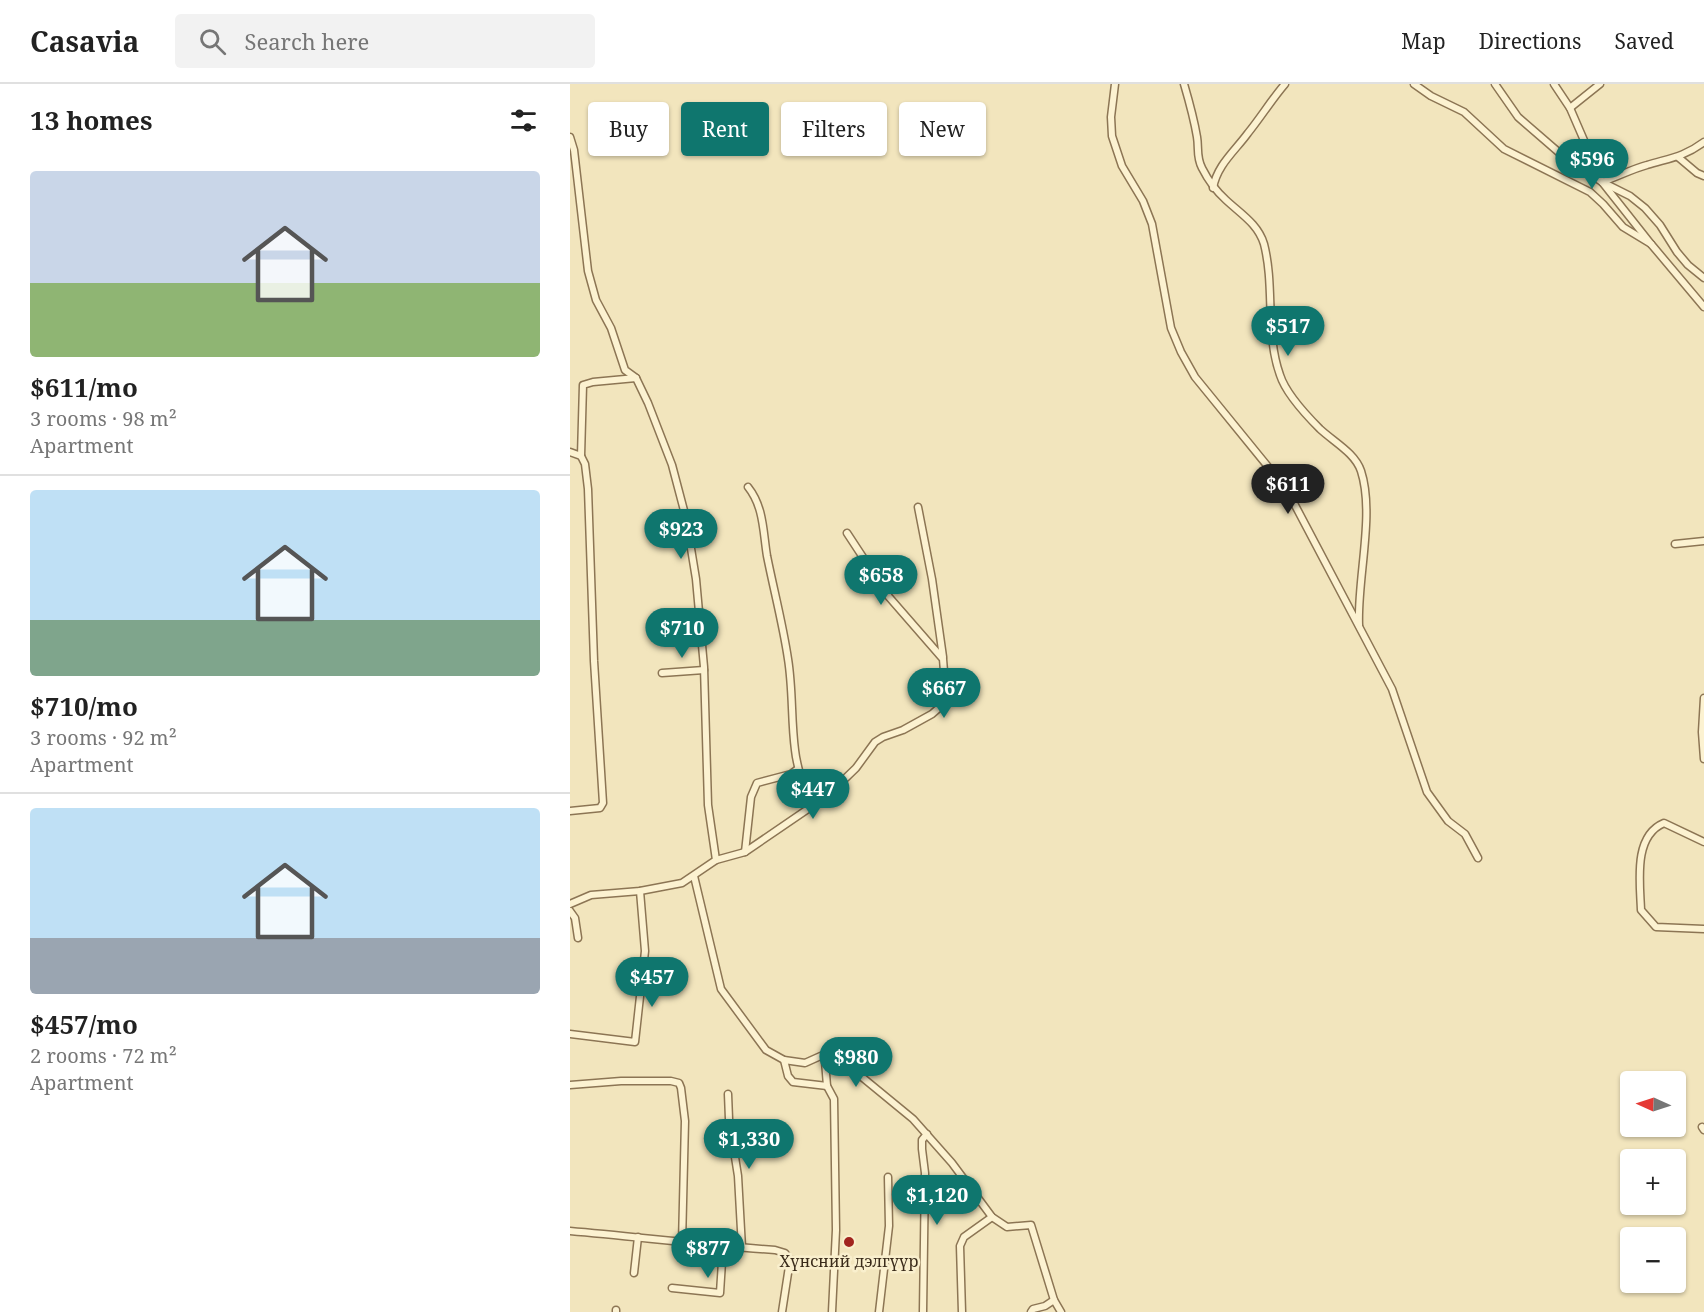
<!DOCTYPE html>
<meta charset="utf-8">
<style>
:root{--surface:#fff;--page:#f2f2f2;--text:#222;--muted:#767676;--line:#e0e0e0;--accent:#0f766e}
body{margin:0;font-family:"Noto Serif",serif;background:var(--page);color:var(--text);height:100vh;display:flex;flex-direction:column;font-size:22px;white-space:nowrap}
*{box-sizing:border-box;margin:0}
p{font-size:20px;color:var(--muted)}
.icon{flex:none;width:33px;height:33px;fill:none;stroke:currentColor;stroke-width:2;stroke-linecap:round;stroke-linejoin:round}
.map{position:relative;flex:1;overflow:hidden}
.panel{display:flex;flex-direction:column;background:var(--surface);width:570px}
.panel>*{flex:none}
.hud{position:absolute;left:18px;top:18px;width:570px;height:54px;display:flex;gap:12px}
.needle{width:39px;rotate:273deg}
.fabs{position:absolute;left:1050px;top:987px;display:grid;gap:12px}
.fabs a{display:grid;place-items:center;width:66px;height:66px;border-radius:6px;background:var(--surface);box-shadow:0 2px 4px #0004;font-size:30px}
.price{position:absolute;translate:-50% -51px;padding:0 14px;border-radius:21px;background:var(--accent);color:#fff;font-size:20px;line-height:39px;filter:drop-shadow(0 2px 3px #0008)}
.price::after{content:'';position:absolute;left:50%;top:36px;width:18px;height:14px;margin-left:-9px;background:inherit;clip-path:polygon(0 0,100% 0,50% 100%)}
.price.current{background:#222;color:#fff}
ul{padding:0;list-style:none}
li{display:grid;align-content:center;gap:12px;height:318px;padding:0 30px}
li+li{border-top:2px solid var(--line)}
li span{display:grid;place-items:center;height:186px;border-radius:6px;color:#555}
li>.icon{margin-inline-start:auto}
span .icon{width:108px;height:108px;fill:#fffc;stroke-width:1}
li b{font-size:26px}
h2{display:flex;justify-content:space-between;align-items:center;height:72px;padding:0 30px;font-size:26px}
.chip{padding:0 21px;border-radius:6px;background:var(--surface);box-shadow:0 2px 4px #0004;font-size:21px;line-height:54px}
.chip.current{background:var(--accent);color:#fff}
header{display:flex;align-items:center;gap:36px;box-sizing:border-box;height:84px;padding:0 30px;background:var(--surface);border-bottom:2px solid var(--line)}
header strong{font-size:28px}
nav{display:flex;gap:33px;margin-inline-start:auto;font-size:21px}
.search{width:420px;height:54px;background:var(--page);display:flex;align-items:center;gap:15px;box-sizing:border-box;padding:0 21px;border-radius:6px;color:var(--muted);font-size:22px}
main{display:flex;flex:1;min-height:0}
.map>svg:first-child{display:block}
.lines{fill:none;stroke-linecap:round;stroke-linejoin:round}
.street-casing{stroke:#8c7554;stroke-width:9}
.street{stroke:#fcf2d1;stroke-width:6}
.poi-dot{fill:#a1241e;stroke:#f9efcd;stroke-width:2}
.labels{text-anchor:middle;stroke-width:5;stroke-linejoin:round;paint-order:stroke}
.poi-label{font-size:16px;fill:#3a2b1a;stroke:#f9efcd}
</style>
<header>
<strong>Casavia</strong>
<div class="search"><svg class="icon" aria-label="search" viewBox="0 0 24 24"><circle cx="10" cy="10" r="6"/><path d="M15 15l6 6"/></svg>Search here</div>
<nav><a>Map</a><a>Directions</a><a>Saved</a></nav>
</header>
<main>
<section class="panel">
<h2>13 homes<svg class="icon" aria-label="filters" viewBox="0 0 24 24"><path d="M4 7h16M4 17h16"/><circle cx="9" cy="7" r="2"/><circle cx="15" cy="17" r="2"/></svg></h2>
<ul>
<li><span style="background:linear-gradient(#c9d6e8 60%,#8fb573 0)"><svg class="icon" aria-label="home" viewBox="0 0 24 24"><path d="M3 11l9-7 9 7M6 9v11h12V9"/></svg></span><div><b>$611/mo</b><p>3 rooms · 98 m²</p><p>Apartment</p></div></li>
<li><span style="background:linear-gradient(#bfe0f5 70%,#7fa58c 0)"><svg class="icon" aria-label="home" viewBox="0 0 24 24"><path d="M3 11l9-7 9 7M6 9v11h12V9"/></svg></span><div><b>$710/mo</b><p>3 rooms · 92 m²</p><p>Apartment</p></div></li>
<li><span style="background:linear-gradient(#bfe0f5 70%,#9aa5b1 0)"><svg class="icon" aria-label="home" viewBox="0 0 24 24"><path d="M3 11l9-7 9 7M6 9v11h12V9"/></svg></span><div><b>$457/mo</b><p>2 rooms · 72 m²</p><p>Apartment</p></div></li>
</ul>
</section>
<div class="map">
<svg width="1134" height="1228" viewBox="0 0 1134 1228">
<rect width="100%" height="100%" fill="#f2e5bd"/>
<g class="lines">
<g class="street-casing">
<g id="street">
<path d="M 545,0 L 541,33 L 542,52 L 552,82 L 573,117 L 582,140 L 601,244 L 611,268 L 625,293 L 717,406 L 822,605 L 857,708 L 878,737 L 895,750 L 908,774"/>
<path d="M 614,0 C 619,17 624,35 627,53 C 629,64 626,73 632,84 C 638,96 646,107 656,116 C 671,130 688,140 694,160 C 705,203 695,249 710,291 C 716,310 736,331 750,345 C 764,358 785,369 791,387 C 805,430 787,495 789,541"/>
<path d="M 844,0 L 861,12 L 894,28 L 934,65 L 1020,108 L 1033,120 L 1053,143 L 1081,160"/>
<path d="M 925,0 L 948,33 L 993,72 L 1032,98 L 1060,112 L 1075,124 L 1090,141 L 1107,168 L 1118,181 L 1134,194"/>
<path d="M 984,0 L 1000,24 L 1032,98 L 1081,160 L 1134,223"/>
<path d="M 1000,24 L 1030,0"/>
<path d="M 0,53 L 4,66 L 18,187 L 26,216 L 41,244 L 55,286 L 66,294 L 78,319 L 102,381 L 116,434 L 126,495 L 134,583 L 138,721 L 146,776 L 112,799 L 70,807 L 21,811 L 0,820"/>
<path d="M 1108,73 L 1127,89 L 1134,92"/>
<path d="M 1032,98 C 1047,93 1062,85 1077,81 C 1100,74 1114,73 1134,58"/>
<path d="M 643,104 C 647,81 665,67 678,49 C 691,33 702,15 715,0"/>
<path d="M 0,368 L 11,372 L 15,380 L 18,405 L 24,577 L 33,719 L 30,724 L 0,727"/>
<path d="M 11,372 L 13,301 L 23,298 L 66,294"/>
<path d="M 178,403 C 194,423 193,448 197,472 C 204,507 213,541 218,575 C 223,606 221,636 225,666 C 227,686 235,705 240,724"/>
<path d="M 348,423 L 362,495 L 373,573"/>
<path d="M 1105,460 L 1134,457"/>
<path d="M 92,589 L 134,586"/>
<path d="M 1134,614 L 1132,648 L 1134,675"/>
<path d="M 1134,758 L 1094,739 C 1063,752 1070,798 1071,826 L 1086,843 L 1134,845"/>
<path d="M 175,768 L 181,713 L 187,699 L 221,690 L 228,685"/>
<path d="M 146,776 L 175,768 L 257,712 L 286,684 L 305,658 L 313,653 L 333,646 L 362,630 L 370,623 L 376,612 L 373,575 L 319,513 L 277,449"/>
<path d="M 124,792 L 151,905 L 196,966 L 214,976 L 235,979 L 264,966 L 274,970 L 287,989 L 343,1035 L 382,1079 L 422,1133 L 437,1143 L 461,1141 L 484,1216 L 491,1228"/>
<path d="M 0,827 L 5,834 L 8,854"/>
<path d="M 0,950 L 65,958 L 75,867 L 70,807"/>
<path d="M 261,969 L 255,977 L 257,1002 L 264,1015 L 266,1146 L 262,1228"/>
<path d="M 214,976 L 218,992 L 223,998 L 257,1002"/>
<path d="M 0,1001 L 51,997 L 101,997 L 109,999 L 111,1004 L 115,1037 L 112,1159"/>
<path d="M 158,1010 L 159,1035 L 168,1092 L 172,1164"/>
<path d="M 1132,1043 L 1134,1046"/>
<path d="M 0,1147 C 68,1153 136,1161 205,1166 L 215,1169 L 220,1176 L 264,1180"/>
<path d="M 64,1189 L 68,1153"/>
<path d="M 102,1204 L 150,1209 L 153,1162"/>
<path d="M 46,1228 L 46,1226"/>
<path d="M 212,1228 L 220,1176"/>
<path d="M 309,1228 L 319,1142 L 318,1093"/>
<path d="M 353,1228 L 355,1089 L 352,1065 L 352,1056 L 357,1050"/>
<path d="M 392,1228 L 390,1162 L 394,1153 L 422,1133"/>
<path d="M 461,1228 L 463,1225 L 475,1222 L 484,1216"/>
</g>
</g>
<use href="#street" class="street"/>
</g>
<circle class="poi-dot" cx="279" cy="1158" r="6"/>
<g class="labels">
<g class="poi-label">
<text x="279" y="1183">Хүнсний дэлгүүр</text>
</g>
</g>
</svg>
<div class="fabs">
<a><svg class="needle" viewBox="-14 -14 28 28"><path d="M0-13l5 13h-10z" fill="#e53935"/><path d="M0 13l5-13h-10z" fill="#767676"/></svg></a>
<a>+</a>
<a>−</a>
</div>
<b class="price" style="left:1022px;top:106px">$596</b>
<b class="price" style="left:718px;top:273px">$517</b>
<b class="price current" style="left:718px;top:431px">$611</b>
<b class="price" style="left:111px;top:476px">$923</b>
<b class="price" style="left:311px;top:522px">$658</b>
<b class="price" style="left:112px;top:575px">$710</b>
<b class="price" style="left:374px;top:635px">$667</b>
<b class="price" style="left:243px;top:736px">$447</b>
<b class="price" style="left:82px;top:924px">$457</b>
<b class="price" style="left:286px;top:1004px">$980</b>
<b class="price" style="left:179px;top:1086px">$1,330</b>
<b class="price" style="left:367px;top:1142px">$1,120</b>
<b class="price" style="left:138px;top:1195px">$877</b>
<div class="hud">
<a class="chip">Buy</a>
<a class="chip current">Rent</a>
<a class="chip">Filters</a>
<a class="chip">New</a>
</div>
</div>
</main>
